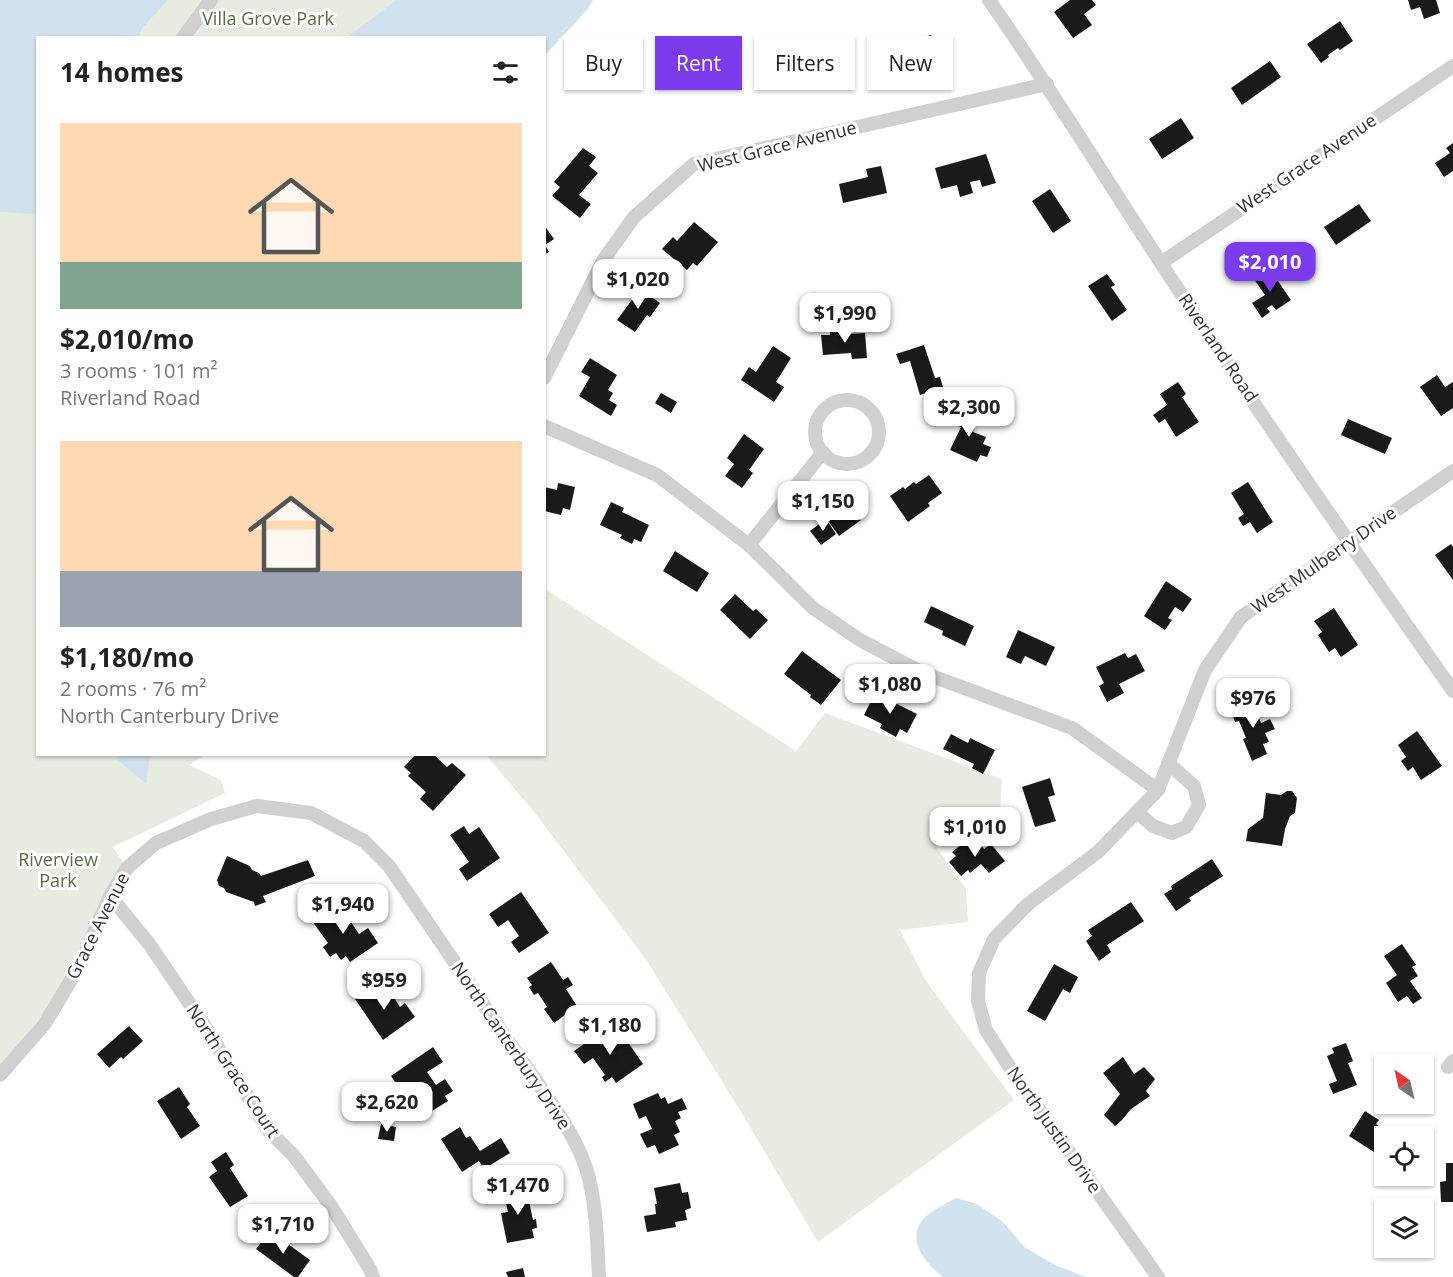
<!DOCTYPE html>
<meta charset="utf-8">
<style>
:root{--surface:#fff;--page:#f6f6f6;--text:#222;--muted:#767676;--accent:#7c3aed}
body{margin:0;font-family:"Open Sans",sans-serif;background:var(--page);color:var(--text);height:100vh;display:flex;flex-direction:column;font-size:22px;white-space:nowrap}
*{box-sizing:border-box;margin:0}
p{font-size:20px;color:var(--muted)}
.icon{flex:none;width:33px;height:33px;fill:none;stroke:currentColor;stroke-width:2;stroke-linecap:round;stroke-linejoin:round}
.map{position:relative;flex:1;overflow:hidden}
.panel{position:absolute;left:36px;top:36px;width:510px;height:720px;display:flex;flex-direction:column;background:var(--surface);border-radius:0px;box-shadow:0 2px 4px #0004}
.panel>*{flex:none}
.hud{position:absolute;left:564px;top:36px;width:570px;height:54px;display:flex;gap:12px}
.needle{width:39px;rotate:326deg}
.tools{position:absolute;left:1374px;top:1054px;display:grid;gap:12px}
.tools a{display:grid;place-items:center;width:60px;height:60px;border-radius:0px;background:var(--surface);box-shadow:0 2px 4px #0004;font-size:30px}
.price{position:absolute;translate:-50% -51px;padding:0 14px;border-radius:12px;background:#fff;color:#222;font-size:20px;line-height:39px;filter:drop-shadow(0 2px 3px #0008)}
.price::after{content:'';position:absolute;left:50%;top:36px;width:18px;height:14px;margin-left:-9px;background:inherit;clip-path:polygon(0 0,100% 0,50% 100%)}
.price.on{background:var(--accent);color:#fff}
ul{padding:0;list-style:none}
li{display:grid;align-content:center;gap:12px;height:318px;padding:0 24px}
li span{display:grid;place-items:center;height:186px;border-radius:0px;color:#555}
li>.icon{margin-inline-start:auto}
span .icon{width:108px;height:108px;fill:#fffc;stroke-width:1}
li b{font-size:26px}
h2{display:flex;justify-content:space-between;align-items:center;height:72px;padding:0 24px;font-size:26px}
.tag{padding:0 21px;border-radius:0px;background:var(--surface);box-shadow:0 2px 4px #0004;font-size:21px;line-height:54px}
.tag.on{background:var(--accent);color:#fff}
.map>svg:first-child{display:block}
.green{fill:#e6ecdf}
.water{fill:#cfe2ee}
.building{fill:#1a1a1a}
.lines{fill:none;stroke-linecap:round;stroke-linejoin:round}
.minor{stroke:#d0d0d0;stroke-width:14}
.labels{text-anchor:middle;stroke-width:6;stroke-linejoin:round;paint-order:stroke}
.park-label{font-size:18px;fill:#56703f;stroke:#fff}
.street-label{font-size:18px;fill:#333;stroke:#fff}
</style>
<div class="map">
<svg width="1453" height="1277" viewBox="0 0 1453 1277">
<rect width="100%" height="100%" fill="#fff"/>
<g class="green">
<path d="M 168,0 L 396,0 L 347,37 L 139,38 L 142,29 Z"/>
<path d="M 0,212 L 37,215 L 38,754 L 205,755 L 189,765 L 221,780 L 225,793 L 113,847 L 127,868 L 80,965 L 0,1075 Z"/>
<path d="M 545,589 L 796,751 L 825,713 L 1002,779 L 999,825 L 936,847 L 966,889 L 968,922 L 900,930 L 926,981 L 1014,1100 L 818,1242 L 743,1115 L 645,958 L 535,813 L 486,755 L 544,754 Z"/>
</g>
<g class="water">
<path d="M 0,0 L 168,0 L 142,29 L 139,37 L 38,38 L 37,215 L 0,212 Z"/>
<path d="M 396,0 L 593,0 L 587,10 L 545,55 L 544,38 L 347,37 Z"/>
<path d="M 116,755 L 150,755 L 146,784 L 119,761 Z"/>
<path d="M 956,1198 L 977,1204 L 1003,1222 L 1024,1247 L 1055,1265 L 1086,1277 L 943,1277 C 927,1265 907,1242 921,1222 C 927,1213 947,1203 956,1198 Z"/>
</g>
<g class="building">
<path d="M 1070,0 L 1092,0 L 1096,5 L 1084,14 L 1092,25 L 1073,38 L 1054,12 Z"/>
<path d="M 1408,0 L 1436,0 L 1440,13 L 1424,19 L 1420,7 L 1411,10 Z"/>
<path d="M 1340,21 L 1353,41 L 1340,50 L 1338,48 L 1328,55 L 1329,57 L 1321,63 L 1307,44 Z"/>
<path d="M 931,35 L 937,58 L 889,71 L 888,67 L 879,70 L 875,57 L 887,54 L 883,41 L 901,36 L 903,43 Z"/>
<path d="M 1270,61 L 1281,77 L 1242,105 L 1231,88 Z"/>
<path d="M 1181,118 L 1194,138 L 1162,159 L 1149,139 Z"/>
<path d="M 1453,143 L 1453,171 L 1444,177 L 1435,163 L 1450,153 L 1446,148 Z"/>
<path d="M 583,148 L 596,157 L 589,166 L 598,173 L 579,195 L 591,204 L 580,218 L 552,196 L 560,187 L 554,182 Z"/>
<path d="M 986,154 L 996,183 L 982,187 L 980,180 L 970,182 L 973,193 L 960,197 L 957,185 L 941,189 L 935,168 Z"/>
<path d="M 881,166 L 887,193 L 843,203 L 839,184 L 868,177 L 866,169 Z"/>
<path d="M 1050,189 L 1071,221 L 1053,233 L 1032,201 Z"/>
<path d="M 1359,204 L 1371,221 L 1336,245 L 1324,227 Z"/>
<path d="M 694,222 L 718,242 L 697,266 L 693,263 L 687,270 L 662,249 L 673,237 L 677,241 Z"/>
<path d="M 544,225 L 554,239 L 545,245 L 549,252 L 544,255 Z"/>
<path d="M 1269,268 L 1291,300 L 1276,310 L 1272,305 L 1267,308 L 1270,312 L 1262,318 L 1252,303 L 1265,295 L 1254,279 Z"/>
<path d="M 1107,274 L 1115,285 L 1111,287 L 1127,310 L 1112,321 L 1088,286 Z"/>
<path d="M 640,289 L 660,303 L 650,317 L 647,315 L 635,332 L 617,320 Z"/>
<path d="M 848,329 L 848,334 L 865,333 L 867,358 L 852,359 L 851,353 L 823,355 L 821,335 L 830,335 L 830,330 Z"/>
<path d="M 924,345 L 935,378 L 940,377 L 943,387 L 920,395 L 910,361 L 900,364 L 896,354 Z"/>
<path d="M 773,346 L 791,358 L 776,382 L 784,387 L 774,402 L 741,380 L 749,367 L 756,372 Z"/>
<path d="M 590,358 L 617,375 L 608,390 L 613,393 L 609,400 L 617,405 L 611,416 L 579,396 L 590,377 L 581,372 Z"/>
<path d="M 1437,375 L 1445,387 L 1453,382 L 1453,408 L 1441,416 L 1420,387 Z"/>
<path d="M 1178,382 L 1186,394 L 1182,397 L 1199,422 L 1176,437 L 1165,419 L 1159,423 L 1153,415 L 1167,405 L 1160,394 Z"/>
<path d="M 661,393 L 677,402 L 671,413 L 655,403 Z"/>
<path d="M 958,409 L 979,418 L 973,432 L 986,437 L 983,444 L 991,447 L 987,457 L 980,455 L 977,462 L 950,450 L 961,427 L 951,423 Z"/>
<path d="M 1348,419 L 1392,438 L 1385,454 L 1341,435 Z"/>
<path d="M 744,434 L 764,449 L 749,470 L 753,473 L 742,488 L 725,476 L 734,464 L 727,458 Z"/>
<path d="M 929,475 L 942,493 L 928,503 L 930,506 L 908,522 L 890,496 L 903,487 L 905,489 L 914,482 L 916,484 Z"/>
<path d="M 1248,482 L 1273,522 L 1257,533 L 1250,522 L 1243,526 L 1238,518 L 1244,514 L 1231,493 Z"/>
<path d="M 558,483 L 575,487 L 570,510 L 563,508 L 561,515 L 544,511 L 544,487 L 557,490 Z"/>
<path d="M 611,502 L 624,508 L 622,512 L 649,525 L 641,542 L 634,539 L 632,544 L 620,538 L 622,535 L 600,525 Z"/>
<path d="M 849,503 L 861,520 L 839,536 L 826,518 Z"/>
<path d="M 826,519 L 836,534 L 821,545 L 810,531 Z"/>
<path d="M 1451,544 L 1453,547 L 1453,580 L 1435,555 Z"/>
<path d="M 675,551 L 709,573 L 697,592 L 663,571 Z"/>
<path d="M 1166,581 L 1192,599 L 1183,612 L 1175,607 L 1168,618 L 1172,620 L 1165,630 L 1144,616 Z"/>
<path d="M 735,594 L 753,611 L 756,609 L 768,620 L 750,639 L 720,610 Z"/>
<path d="M 931,606 L 974,626 L 965,646 L 942,635 L 943,631 L 924,622 Z"/>
<path d="M 1334,608 L 1358,645 L 1341,657 L 1335,648 L 1329,652 L 1318,635 L 1322,632 L 1314,621 Z"/>
<path d="M 1018,630 L 1055,647 L 1046,666 L 1025,656 L 1021,664 L 1006,657 Z"/>
<path d="M 802,651 L 841,680 L 821,705 L 810,697 L 811,695 L 784,674 Z"/>
<path d="M 1125,653 L 1128,658 L 1136,654 L 1145,671 L 1119,684 L 1124,693 L 1107,702 L 1099,686 L 1104,683 L 1096,667 Z"/>
<path d="M 875,693 L 917,714 L 907,733 L 900,729 L 896,737 L 880,728 L 882,724 L 864,715 Z"/>
<path d="M 1251,700 L 1261,723 L 1270,719 L 1275,729 L 1265,733 L 1269,742 L 1263,744 L 1267,754 L 1252,761 L 1243,739 L 1246,738 L 1239,721 L 1235,722 L 1230,709 Z"/>
<path d="M 1417,731 L 1442,766 L 1421,780 L 1413,767 L 1408,771 L 1401,761 L 1406,757 L 1398,745 Z"/>
<path d="M 951,734 L 968,743 L 970,738 L 995,750 L 983,774 L 972,768 L 974,764 L 943,749 Z"/>
<path d="M 416,754 L 433,754 L 447,767 L 452,763 L 466,775 L 433,811 L 420,799 L 426,792 L 408,776 L 411,773 L 404,767 Z"/>
<path d="M 1050,778 L 1055,795 L 1048,797 L 1056,821 L 1035,827 L 1022,787 Z"/>
<path d="M 1287,791 L 1292,791 L 1297,798 L 1295,813 L 1290,816 L 1285,829 L 1282,846 L 1246,841 L 1248,829 L 1263,818 L 1266,793 L 1281,795 Z"/>
<path d="M 464,826 L 469,834 L 479,827 L 500,858 L 467,881 L 459,869 L 469,862 L 450,835 Z"/>
<path d="M 968,839 L 972,845 L 977,841 L 984,849 L 991,844 L 1005,861 L 989,873 L 981,864 L 970,873 L 968,870 L 961,876 L 949,862 L 956,856 L 952,852 Z"/>
<path d="M 227,856 L 250,866 L 252,870 L 259,873 L 261,876 L 308,860 L 315,876 L 263,896 L 266,902 L 255,906 L 254,902 L 226,892 L 224,888 L 219,886 L 217,880 Z"/>
<path d="M 1212,859 L 1223,876 L 1189,898 L 1191,901 L 1176,911 L 1164,894 L 1172,889 L 1171,886 Z"/>
<path d="M 521,892 L 549,933 L 519,953 L 511,942 L 519,936 L 508,920 L 498,927 L 489,914 Z"/>
<path d="M 1131,902 L 1144,921 L 1107,945 L 1111,952 L 1099,961 L 1086,941 L 1092,936 L 1088,930 Z"/>
<path d="M 338,903 L 359,934 L 368,928 L 378,943 L 350,962 L 346,956 L 341,960 L 336,953 L 330,957 L 323,947 L 328,943 L 312,921 Z"/>
<path d="M 1402,944 L 1416,965 L 1412,967 L 1418,976 L 1410,981 L 1422,998 L 1413,1004 L 1407,996 L 1398,1002 L 1386,983 L 1397,975 L 1384,956 Z"/>
<path d="M 551,962 L 563,980 L 568,977 L 573,985 L 566,989 L 577,1006 L 554,1023 L 544,1009 L 547,1007 L 538,993 L 534,995 L 529,987 L 532,985 L 527,978 Z"/>
<path d="M 1054,964 L 1078,977 L 1070,993 L 1063,989 L 1045,1021 L 1027,1011 Z"/>
<path d="M 386,985 L 400,1007 L 405,1003 L 415,1017 L 383,1040 L 355,999 L 374,986 L 377,991 Z"/>
<path d="M 129,1026 L 143,1041 L 123,1059 L 121,1057 L 109,1068 L 97,1054 Z"/>
<path d="M 604,1030 L 608,1036 L 611,1033 L 616,1040 L 623,1035 L 643,1064 L 616,1083 L 612,1077 L 605,1082 L 602,1077 L 605,1075 L 593,1058 L 584,1064 L 574,1051 Z"/>
<path d="M 1346,1043 L 1353,1061 L 1348,1063 L 1357,1085 L 1333,1094 L 1329,1084 L 1337,1081 L 1327,1056 L 1334,1053 L 1332,1048 Z"/>
<path d="M 433,1047 L 443,1062 L 427,1072 L 436,1085 L 445,1079 L 453,1091 L 445,1096 L 448,1101 L 432,1111 L 429,1106 L 424,1110 L 414,1094 L 408,1098 L 404,1093 L 396,1098 L 388,1086 L 395,1082 L 391,1076 Z"/>
<path d="M 1123,1057 L 1134,1074 L 1144,1067 L 1155,1079 L 1146,1091 L 1150,1096 L 1131,1109 L 1122,1120 L 1115,1126 L 1104,1115 L 1120,1094 L 1103,1073 Z"/>
<path d="M 179,1087 L 190,1104 L 187,1107 L 200,1126 L 181,1139 L 157,1101 Z"/>
<path d="M 658,1093 L 661,1099 L 665,1097 L 668,1104 L 682,1098 L 687,1109 L 678,1112 L 681,1118 L 675,1121 L 680,1132 L 674,1135 L 679,1145 L 659,1154 L 655,1145 L 647,1148 L 640,1134 L 652,1129 L 646,1116 L 639,1119 L 633,1104 Z"/>
<path d="M 1365,1111 L 1379,1120 L 1376,1124 L 1396,1137 L 1384,1137 L 1384,1152 L 1380,1149 L 1377,1154 L 1349,1136 Z"/>
<path d="M 381,1124 L 396,1127 L 394,1141 L 378,1139 Z"/>
<path d="M 460,1127 L 466,1138 L 470,1136 L 480,1151 L 501,1138 L 510,1153 L 484,1169 L 479,1161 L 462,1172 L 441,1139 Z"/>
<path d="M 226,1152 L 234,1165 L 230,1168 L 248,1196 L 230,1207 L 209,1177 L 217,1171 L 211,1162 Z"/>
<path d="M 1446,1163 L 1453,1163 L 1453,1202 L 1441,1202 L 1440,1182 L 1446,1181 Z"/>
<path d="M 680,1183 L 682,1193 L 688,1192 L 691,1208 L 685,1210 L 687,1220 L 675,1222 L 676,1227 L 647,1232 L 644,1216 L 656,1214 L 655,1204 L 657,1204 L 654,1188 Z"/>
<path d="M 526,1187 L 533,1220 L 536,1219 L 537,1228 L 532,1229 L 534,1238 L 507,1243 L 501,1213 L 508,1212 L 503,1191 Z"/>
<path d="M 270,1231 L 310,1260 L 298,1277 L 294,1277 L 256,1249 Z"/>
<path d="M 523,1268 L 525,1277 L 508,1277 L 506,1272 Z"/>
</g>
<g class="lines">
<g class="minor">
<path d="M 989,0 C 1049,86 1103,175 1161,263 C 1255,408 1354,550 1453,691"/>
<path d="M 183,38 L 211,0"/>
<path d="M 1161,263 L 1453,66"/>
<path d="M 544,378 L 604,259 L 634,217 L 694,164 L 1047,84"/>
<circle cx="847" cy="432" r="32"/>
<path d="M 544,426 L 657,475 L 749,545 L 813,608 L 860,640 L 921,672 L 1072,728 L 1158,790"/>
<path d="M 749,545 L 823,452"/>
<path d="M 1137,812 L 1153,826 L 1172,833 L 1186,827 L 1199,805 L 1194,786 L 1168,763"/>
<path d="M 110,896 L 150,945 L 210,1034 L 268,1130 L 294,1156 L 331,1206 L 370,1269 L 373,1277"/>
<path d="M 1448,1067 L 1453,1061"/>
<path d="M 0,1075 L 44,1025 L 80,965 L 110,896 L 127,868 L 156,843 L 211,819 L 257,806 L 311,813 L 364,841 L 389,866 C 431,927 473,989 515,1051 C 539,1085 573,1129 586,1168 C 597,1203 597,1241 599,1277"/>
<path d="M 1158,1277 L 1014,1074 L 986,1030 L 978,1001 L 979,973 L 994,939 L 1028,904 L 1098,852 L 1158,790 L 1205,670 L 1241,617 L 1453,471"/>
</g>
</g>
<g class="labels">
<g class="park-label">
<text x="268" y="25">Villa Grove Park</text>
<text x="58" y="866">Riverview<tspan x="58" dy="21">Park</tspan></text>
</g>
<g class="street-label">
<text transform="translate(777 147) rotate(-14)" y="6">West Grace Avenue</text>
<text transform="translate(1307 164) rotate(-34)" y="6">West Grace Avenue</text>
<text transform="translate(1218 348) rotate(56)" y="6">Riverland Road</text>
<text transform="translate(1324 560) rotate(-35)" y="6">West Mulberry Drive</text>
<text transform="translate(98 926) rotate(-63)" y="6">Grace Avenue</text>
<text transform="translate(511 1046) rotate(56)" y="6">North Canterbury Drive</text>
<text transform="translate(233 1071) rotate(57)" y="6">North Grace Court</text>
<text transform="translate(1054 1130) rotate(55)" y="6">North Justin Drive</text>
</g>
</g>
</svg>
<div class="tools">
<a><svg class="needle" viewBox="-14 -14 28 28"><path d="M0-13l5 13h-10z" fill="#e53935"/><path d="M0 13l5-13h-10z" fill="#767676"/></svg></a>
<a><svg class="icon" aria-label="locate" viewBox="0 0 24 24"><circle cx="12" cy="12" r="6"/><path d="M12 2v4M12 18v4M2 12h4M18 12h4"/></svg></a>
<a><svg class="icon" aria-label="layers" viewBox="0 0 24 24"><path d="M12 4l9 5-9 5-9-5zM3 14l9 5 9-5"/></svg></a>
</div>
<b class="price on" style="left:1270px;top:293px">$2,010</b>
<b class="price" style="left:638px;top:310px">$1,020</b>
<b class="price" style="left:845px;top:344px">$1,990</b>
<b class="price" style="left:969px;top:438px">$2,300</b>
<b class="price" style="left:823px;top:532px">$1,150</b>
<b class="price" style="left:890px;top:715px">$1,080</b>
<b class="price" style="left:1253px;top:729px">$976</b>
<b class="price" style="left:975px;top:858px">$1,010</b>
<b class="price" style="left:343px;top:935px">$1,940</b>
<b class="price" style="left:384px;top:1011px">$959</b>
<b class="price" style="left:610px;top:1056px">$1,180</b>
<b class="price" style="left:387px;top:1133px">$2,620</b>
<b class="price" style="left:518px;top:1216px">$1,470</b>
<b class="price" style="left:283px;top:1255px">$1,710</b>
<div class="hud">
<a class="tag">Buy</a>
<a class="tag on">Rent</a>
<a class="tag">Filters</a>
<a class="tag">New</a>
</div>
<section class="panel">
<h2>14 homes<svg class="icon" aria-label="filters" viewBox="0 0 24 24"><path d="M4 7h16M4 17h16"/><circle cx="9" cy="7" r="2"/><circle cx="15" cy="17" r="2"/></svg></h2>
<ul>
<li><span style="background:linear-gradient(#ffd9b3 75%,#7fa58c 0)"><svg class="icon" aria-label="home" viewBox="0 0 24 24"><path d="M3 11l9-7 9 7M6 9v11h12V9"/></svg></span><div><b>$2,010/mo</b><p>3 rooms · 101 m²</p><p>Riverland Road</p></div></li>
<li><span style="background:linear-gradient(#ffd9b3 70%,#9aa5b1 0)"><svg class="icon" aria-label="home" viewBox="0 0 24 24"><path d="M3 11l9-7 9 7M6 9v11h12V9"/></svg></span><div><b>$1,180/mo</b><p>2 rooms · 76 m²</p><p>North Canterbury Drive</p></div></li>
</ul>
</section>
</div>
